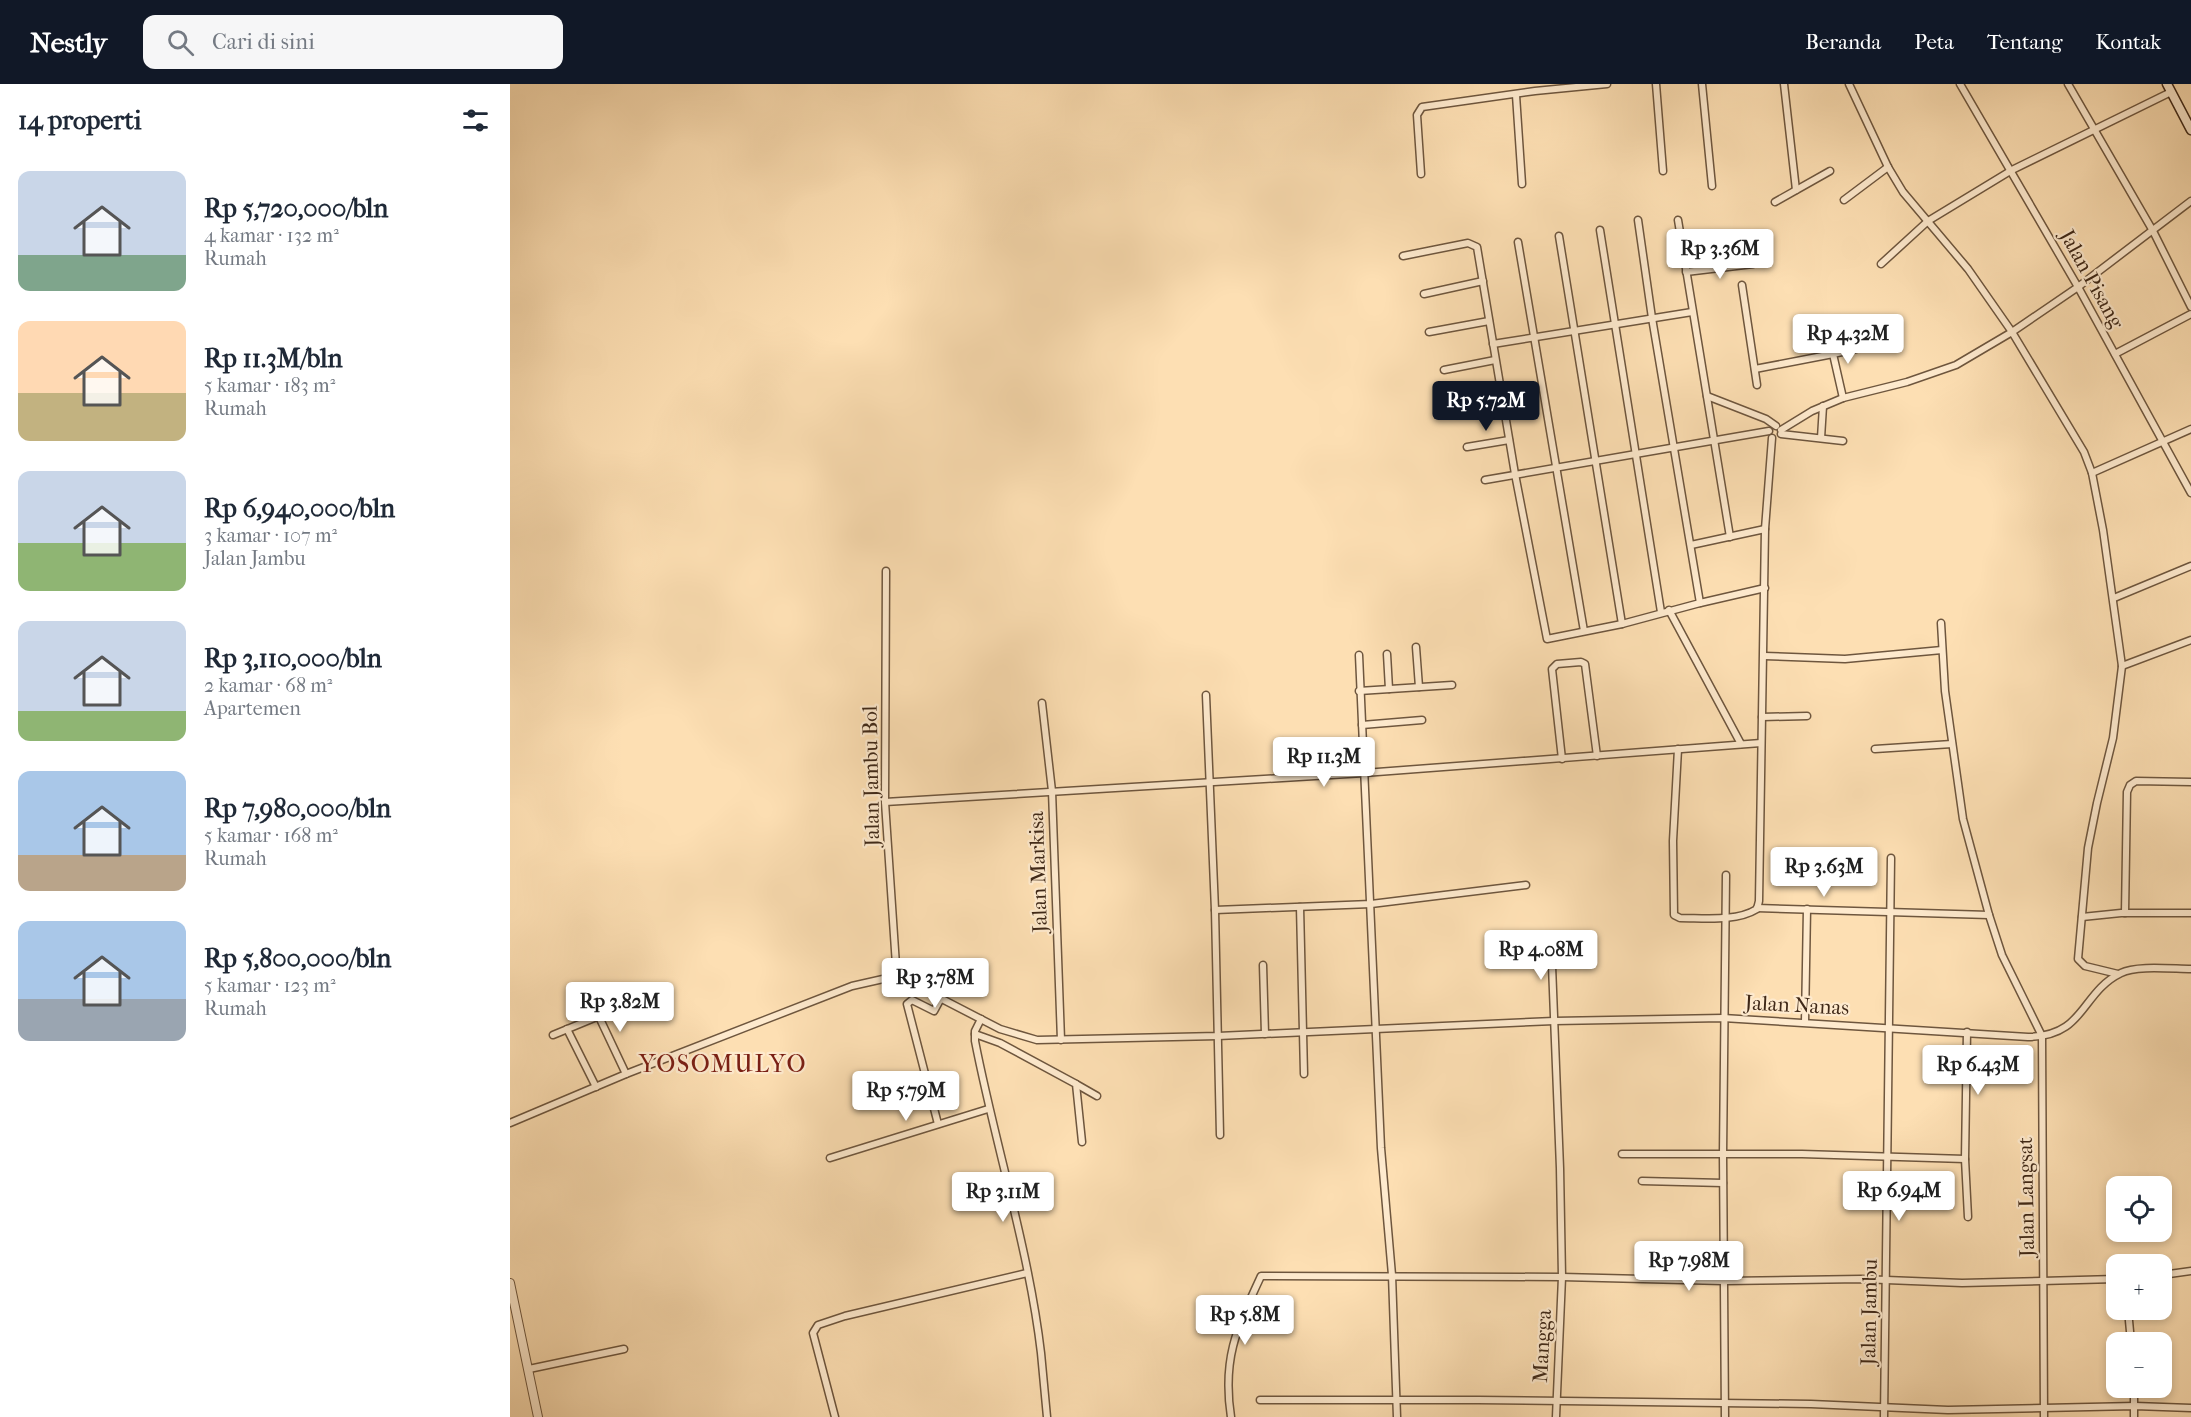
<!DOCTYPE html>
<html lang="id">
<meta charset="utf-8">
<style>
:root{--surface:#fff;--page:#f6f6f7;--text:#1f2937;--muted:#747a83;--accent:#111827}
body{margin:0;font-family:"IM FELL French Canon",serif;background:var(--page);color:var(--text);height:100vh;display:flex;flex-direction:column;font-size:22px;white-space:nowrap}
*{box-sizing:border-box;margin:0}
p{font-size:20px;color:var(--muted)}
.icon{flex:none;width:33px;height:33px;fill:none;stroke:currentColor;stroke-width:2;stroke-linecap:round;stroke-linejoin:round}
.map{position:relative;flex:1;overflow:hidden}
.sheet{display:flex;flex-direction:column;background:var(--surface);width:510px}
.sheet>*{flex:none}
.controls{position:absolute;left:1596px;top:1092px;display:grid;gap:12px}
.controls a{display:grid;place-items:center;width:66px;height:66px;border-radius:12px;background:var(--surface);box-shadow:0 3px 9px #0003;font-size:30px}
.price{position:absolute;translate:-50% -51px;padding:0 14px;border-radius:6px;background:#fff;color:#222;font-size:20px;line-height:39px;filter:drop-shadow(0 2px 3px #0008)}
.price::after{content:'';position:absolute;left:50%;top:36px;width:18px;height:14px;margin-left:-9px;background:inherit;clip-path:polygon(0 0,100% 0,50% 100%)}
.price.selected{background:var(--accent);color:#fff}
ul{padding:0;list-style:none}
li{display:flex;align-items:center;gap:18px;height:150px;padding:0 18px}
li span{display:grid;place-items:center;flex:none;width:168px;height:120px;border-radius:12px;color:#555}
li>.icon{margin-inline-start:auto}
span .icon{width:72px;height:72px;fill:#fffc;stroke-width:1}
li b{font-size:26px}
h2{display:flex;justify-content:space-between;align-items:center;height:72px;padding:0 18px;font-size:26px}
header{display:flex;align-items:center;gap:36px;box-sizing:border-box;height:84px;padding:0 30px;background:var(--accent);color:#fff}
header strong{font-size:28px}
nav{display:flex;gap:33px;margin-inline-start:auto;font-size:21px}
.search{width:420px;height:54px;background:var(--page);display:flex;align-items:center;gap:15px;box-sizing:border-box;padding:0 21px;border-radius:12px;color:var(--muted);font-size:22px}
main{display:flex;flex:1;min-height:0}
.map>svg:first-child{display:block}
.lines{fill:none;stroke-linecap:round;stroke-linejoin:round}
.minor-casing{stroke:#6e563e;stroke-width:9}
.tertiary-casing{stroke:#6e563e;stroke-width:10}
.secondary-casing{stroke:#3f2817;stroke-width:11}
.minor{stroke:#feeace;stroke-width:6}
.tertiary{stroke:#feeace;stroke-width:8}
.secondary{stroke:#feeace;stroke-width:8}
.labels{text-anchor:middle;stroke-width:4.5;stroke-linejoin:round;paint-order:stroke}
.street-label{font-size:21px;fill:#3f2817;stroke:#feeace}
.quarter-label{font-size:24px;letter-spacing:1.5px;fill:#7a1f14;stroke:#feeace}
</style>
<header>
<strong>Nestly</strong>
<div class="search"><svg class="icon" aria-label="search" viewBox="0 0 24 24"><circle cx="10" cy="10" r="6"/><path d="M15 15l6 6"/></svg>Cari di sini</div>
<nav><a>Beranda</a><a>Peta</a><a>Tentang</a><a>Kontak</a></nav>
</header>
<main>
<section class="sheet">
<h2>14 properti<svg class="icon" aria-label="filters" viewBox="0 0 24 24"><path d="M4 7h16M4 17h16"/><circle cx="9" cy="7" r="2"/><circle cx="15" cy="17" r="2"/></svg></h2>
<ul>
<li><span style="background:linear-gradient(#c9d6e8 70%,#7fa58c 0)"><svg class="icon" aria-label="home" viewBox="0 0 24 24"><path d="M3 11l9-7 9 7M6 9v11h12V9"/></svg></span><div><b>Rp 5,720,000/bln</b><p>4 kamar · 132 m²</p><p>Rumah</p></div></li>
<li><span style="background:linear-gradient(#ffd9b3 60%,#c2b280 0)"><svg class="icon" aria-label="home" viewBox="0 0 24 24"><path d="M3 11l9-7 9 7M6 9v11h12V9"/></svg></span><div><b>Rp 11.3M/bln</b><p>5 kamar · 183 m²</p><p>Rumah</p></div></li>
<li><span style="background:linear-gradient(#c9d6e8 60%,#8fb573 0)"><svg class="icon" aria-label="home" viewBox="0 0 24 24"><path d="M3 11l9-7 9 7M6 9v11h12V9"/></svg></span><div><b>Rp 6,940,000/bln</b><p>3 kamar · 107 m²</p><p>Jalan Jambu</p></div></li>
<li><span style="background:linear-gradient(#c9d6e8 75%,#8fb573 0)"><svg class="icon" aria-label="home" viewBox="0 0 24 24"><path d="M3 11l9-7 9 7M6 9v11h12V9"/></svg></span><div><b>Rp 3,110,000/bln</b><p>2 kamar · 68 m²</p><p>Apartemen</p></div></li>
<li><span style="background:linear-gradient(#a9c7e8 70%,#b9a48a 0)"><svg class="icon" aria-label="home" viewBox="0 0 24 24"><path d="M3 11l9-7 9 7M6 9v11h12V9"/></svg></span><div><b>Rp 7,980,000/bln</b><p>5 kamar · 168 m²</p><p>Rumah</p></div></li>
<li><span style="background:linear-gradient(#a9c7e8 65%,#9aa5b1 0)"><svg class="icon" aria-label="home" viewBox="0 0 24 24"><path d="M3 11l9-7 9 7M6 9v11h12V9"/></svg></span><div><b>Rp 5,800,000/bln</b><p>5 kamar · 123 m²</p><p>Rumah</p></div></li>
</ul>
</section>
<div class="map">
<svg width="1681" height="1333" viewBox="0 0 1681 1333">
<rect width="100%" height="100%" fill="#fddfb3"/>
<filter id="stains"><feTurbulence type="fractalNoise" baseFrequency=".00333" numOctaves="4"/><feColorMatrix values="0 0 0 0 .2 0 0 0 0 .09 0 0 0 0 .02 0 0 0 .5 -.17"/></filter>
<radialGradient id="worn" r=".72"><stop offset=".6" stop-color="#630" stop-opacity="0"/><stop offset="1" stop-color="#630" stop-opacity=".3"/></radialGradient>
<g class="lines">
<g class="minor-casing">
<g id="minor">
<path d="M 1146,0 L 1153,87"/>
<path d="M 1192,0 L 1202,102"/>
<path d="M 1274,0 L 1286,106"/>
<path d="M 1339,0 L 1378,83 L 1393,108 L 1458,185 L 1502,248 L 1574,368 L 1582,389 L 1593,446 L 1612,582 L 1603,654 L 1587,719 L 1578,764 L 1568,875 L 1575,882 L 1608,890"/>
<path d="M 1450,0 L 1568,203 L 1681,409"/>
<path d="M 1558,0 L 1643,147 L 1681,223"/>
<path d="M 1006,11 L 1012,100"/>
<path d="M 911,90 L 907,31 L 912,23 L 1025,7 L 1097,0"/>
<path d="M 1334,116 L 1378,83"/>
<path d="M 1265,118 L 1320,87"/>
<path d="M 1168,136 L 1220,453"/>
<path d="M 1090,146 L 1151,528"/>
<path d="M 1049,152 L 1112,540"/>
<path d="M 1008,158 L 1074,547"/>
<path d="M 893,172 L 958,159 L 967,163 L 1005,390 L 1037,555 L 1112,540 L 1190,519 L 1142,234 L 1128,136"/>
<path d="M 1371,180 L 1418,137 L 1502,86 L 1661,8"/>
<path d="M 1176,188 L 1243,180"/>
<path d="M 1232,201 L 1247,301"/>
<path d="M 914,210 L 973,197"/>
<path d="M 919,248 L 979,237"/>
<path d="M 983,260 L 1182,228"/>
<path d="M 1605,270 L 1681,230"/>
<path d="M 1245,285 L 1323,270"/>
<path d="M 934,286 L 985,276"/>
<path d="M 1197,312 L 1256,335 L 1266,342"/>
<path d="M 1333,314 L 1323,270 L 1363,261"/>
<path d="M 942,326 L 993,317"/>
<path d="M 1271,346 L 1302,327 L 1333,314 L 1397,298 L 1446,281 L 1502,248 L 1568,203 L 1681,117"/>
<path d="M 1271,350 L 1333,357"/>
<path d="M 1311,354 L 1313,322"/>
<path d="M 957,363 L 999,356"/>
<path d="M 1582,389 L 1681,345"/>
<path d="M 975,396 L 1259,347"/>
<path d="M 1181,461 L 1255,445"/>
<path d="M 376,487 L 375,718 L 387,896"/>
<path d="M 1604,514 L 1681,482"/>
<path d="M 1190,519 L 1255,504"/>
<path d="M 1159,526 L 1231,660"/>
<path d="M 1431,539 L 1435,607 L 1453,735 L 1479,831 L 1492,871 L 1532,952 L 1534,1333"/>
<path d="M 906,563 L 909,603"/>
<path d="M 877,570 L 879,605"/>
<path d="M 849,571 L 871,1064 L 882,1191 L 887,1333"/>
<path d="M 1254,572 L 1335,575 L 1432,566"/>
<path d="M 1612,582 L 1681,556"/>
<path d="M 849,607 L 942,601"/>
<path d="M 696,611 L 705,826 L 710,1051"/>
<path d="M 532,619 L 542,707 L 551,956"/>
<path d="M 1252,633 L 1297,632"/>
<path d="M 852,641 L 912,636"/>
<path d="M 1168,665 L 1163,757 L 1164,831 L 1170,834 C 1194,834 1226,838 1247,825 L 1249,817 L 1255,445 L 1262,354"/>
<path d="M 1365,665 L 1442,660"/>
<path d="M 1052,675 L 1042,585 L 1047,580 L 1071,578 L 1075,580 L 1087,672"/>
<path d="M 375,718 L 854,689 L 1251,659"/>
<path d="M 790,823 L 794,990"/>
<path d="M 1247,824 L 1479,831"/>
<path d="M 705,826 L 861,820 L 1016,801"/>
<path d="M 1615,829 L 1617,708 L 1620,701 L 1626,697 L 1681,698"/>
<path d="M 1572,833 L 1611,829 L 1681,829"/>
<path d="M 1041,856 L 1050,1084 L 1052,1193 L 1046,1333"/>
<path d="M 753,881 L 755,950"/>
<path d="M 82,918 L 116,990"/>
<path d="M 471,935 L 465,947 L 465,957 C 485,1060 519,1166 531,1269 C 533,1291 535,1312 537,1333"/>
<path d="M 1295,938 L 1297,825"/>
<path d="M 57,945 L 86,1003"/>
<path d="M 1457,948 L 1455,1075 L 1458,1133"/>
<path d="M 465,950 L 490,959 L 566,1000 L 572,1058"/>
<path d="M 43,951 L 89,932"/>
<path d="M 566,1000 L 587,1012"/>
<path d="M 0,1039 L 116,990 L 342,902 L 373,895 L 401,899 L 490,945 L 527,956 L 708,952 L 1044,937 L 1213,934 L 1518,953 C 1576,952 1570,909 1611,889 C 1626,881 1663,885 1681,885"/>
<path d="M 428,1040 L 397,920 L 402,916 L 424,927 L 431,914"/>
<path d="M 1112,1070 L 1292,1070 L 1455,1075"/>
<path d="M 320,1074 L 478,1025"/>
<path d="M 1132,1097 L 1213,1099"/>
<path d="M 500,1116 L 528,1106"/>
<path d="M 1652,1191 L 1681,1187"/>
<path d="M 1618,1226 L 1621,1258"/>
<path d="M 19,1285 L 114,1265"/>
<path d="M 1624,1304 L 1624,1333"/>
<path d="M 750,1316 L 968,1316 L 1301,1320 L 1438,1326 L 1625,1322 L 1681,1324"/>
<path d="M 325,1333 L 303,1249 L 308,1241 L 335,1232 L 517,1189"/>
<path d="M 721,1333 C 712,1274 727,1244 751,1192 L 1052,1193 L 1214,1197 L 1351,1195 L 1452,1199 L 1606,1195"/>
<path d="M 1215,1333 L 1213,1071 L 1216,791"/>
<path d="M 1374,1333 L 1381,774"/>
</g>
</g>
<g class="tertiary-casing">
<path id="tertiary" d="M 0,1199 L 28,1333"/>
</g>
<g class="secondary-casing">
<path id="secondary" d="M 1657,0 L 1681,46"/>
</g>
<use href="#minor" class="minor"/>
<use href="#tertiary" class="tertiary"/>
<use href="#secondary" class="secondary"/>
</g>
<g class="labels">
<g class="street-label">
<text transform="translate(1582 195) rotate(61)" y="7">Jalan Pisang</text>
<text transform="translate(361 692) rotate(-91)" y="7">Jalan Jambu Bol</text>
<text transform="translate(528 788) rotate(-92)" y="7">Jalan Markisa</text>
<text transform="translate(1287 921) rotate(3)" y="7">Jalan Nanas</text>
<text transform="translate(1516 1113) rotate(-91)" y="7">Jalan Langsat</text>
<text transform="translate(1359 1228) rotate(-89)" y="7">Jalan Jambu</text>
<text transform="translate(1032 1262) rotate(-87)" y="7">Mangga</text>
</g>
<g class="quarter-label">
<text x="213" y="988">YOSOMULYO</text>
</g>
</g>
<rect width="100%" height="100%" filter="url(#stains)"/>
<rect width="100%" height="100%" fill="url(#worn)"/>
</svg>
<div class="controls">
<a><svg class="icon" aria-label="locate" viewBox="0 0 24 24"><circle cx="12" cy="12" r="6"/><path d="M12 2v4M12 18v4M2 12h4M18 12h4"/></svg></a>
<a>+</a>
<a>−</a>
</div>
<b class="price" style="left:1210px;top:196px">Rp 3.36M</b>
<b class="price" style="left:1338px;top:281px">Rp 4.32M</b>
<b class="price selected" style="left:976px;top:348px">Rp 5.72M</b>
<b class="price" style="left:814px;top:704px">Rp 11.3M</b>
<b class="price" style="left:1314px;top:814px">Rp 3.63M</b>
<b class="price" style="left:1031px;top:897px">Rp 4.08M</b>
<b class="price" style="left:425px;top:925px">Rp 3.78M</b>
<b class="price" style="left:110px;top:949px">Rp 3.82M</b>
<b class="price" style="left:1468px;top:1012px">Rp 6.43M</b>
<b class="price" style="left:396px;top:1038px">Rp 5.79M</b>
<b class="price" style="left:1389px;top:1138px">Rp 6.94M</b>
<b class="price" style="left:493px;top:1139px">Rp 3.11M</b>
<b class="price" style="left:1179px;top:1208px">Rp 7.98M</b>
<b class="price" style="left:735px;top:1262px">Rp 5.8M</b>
</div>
</main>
